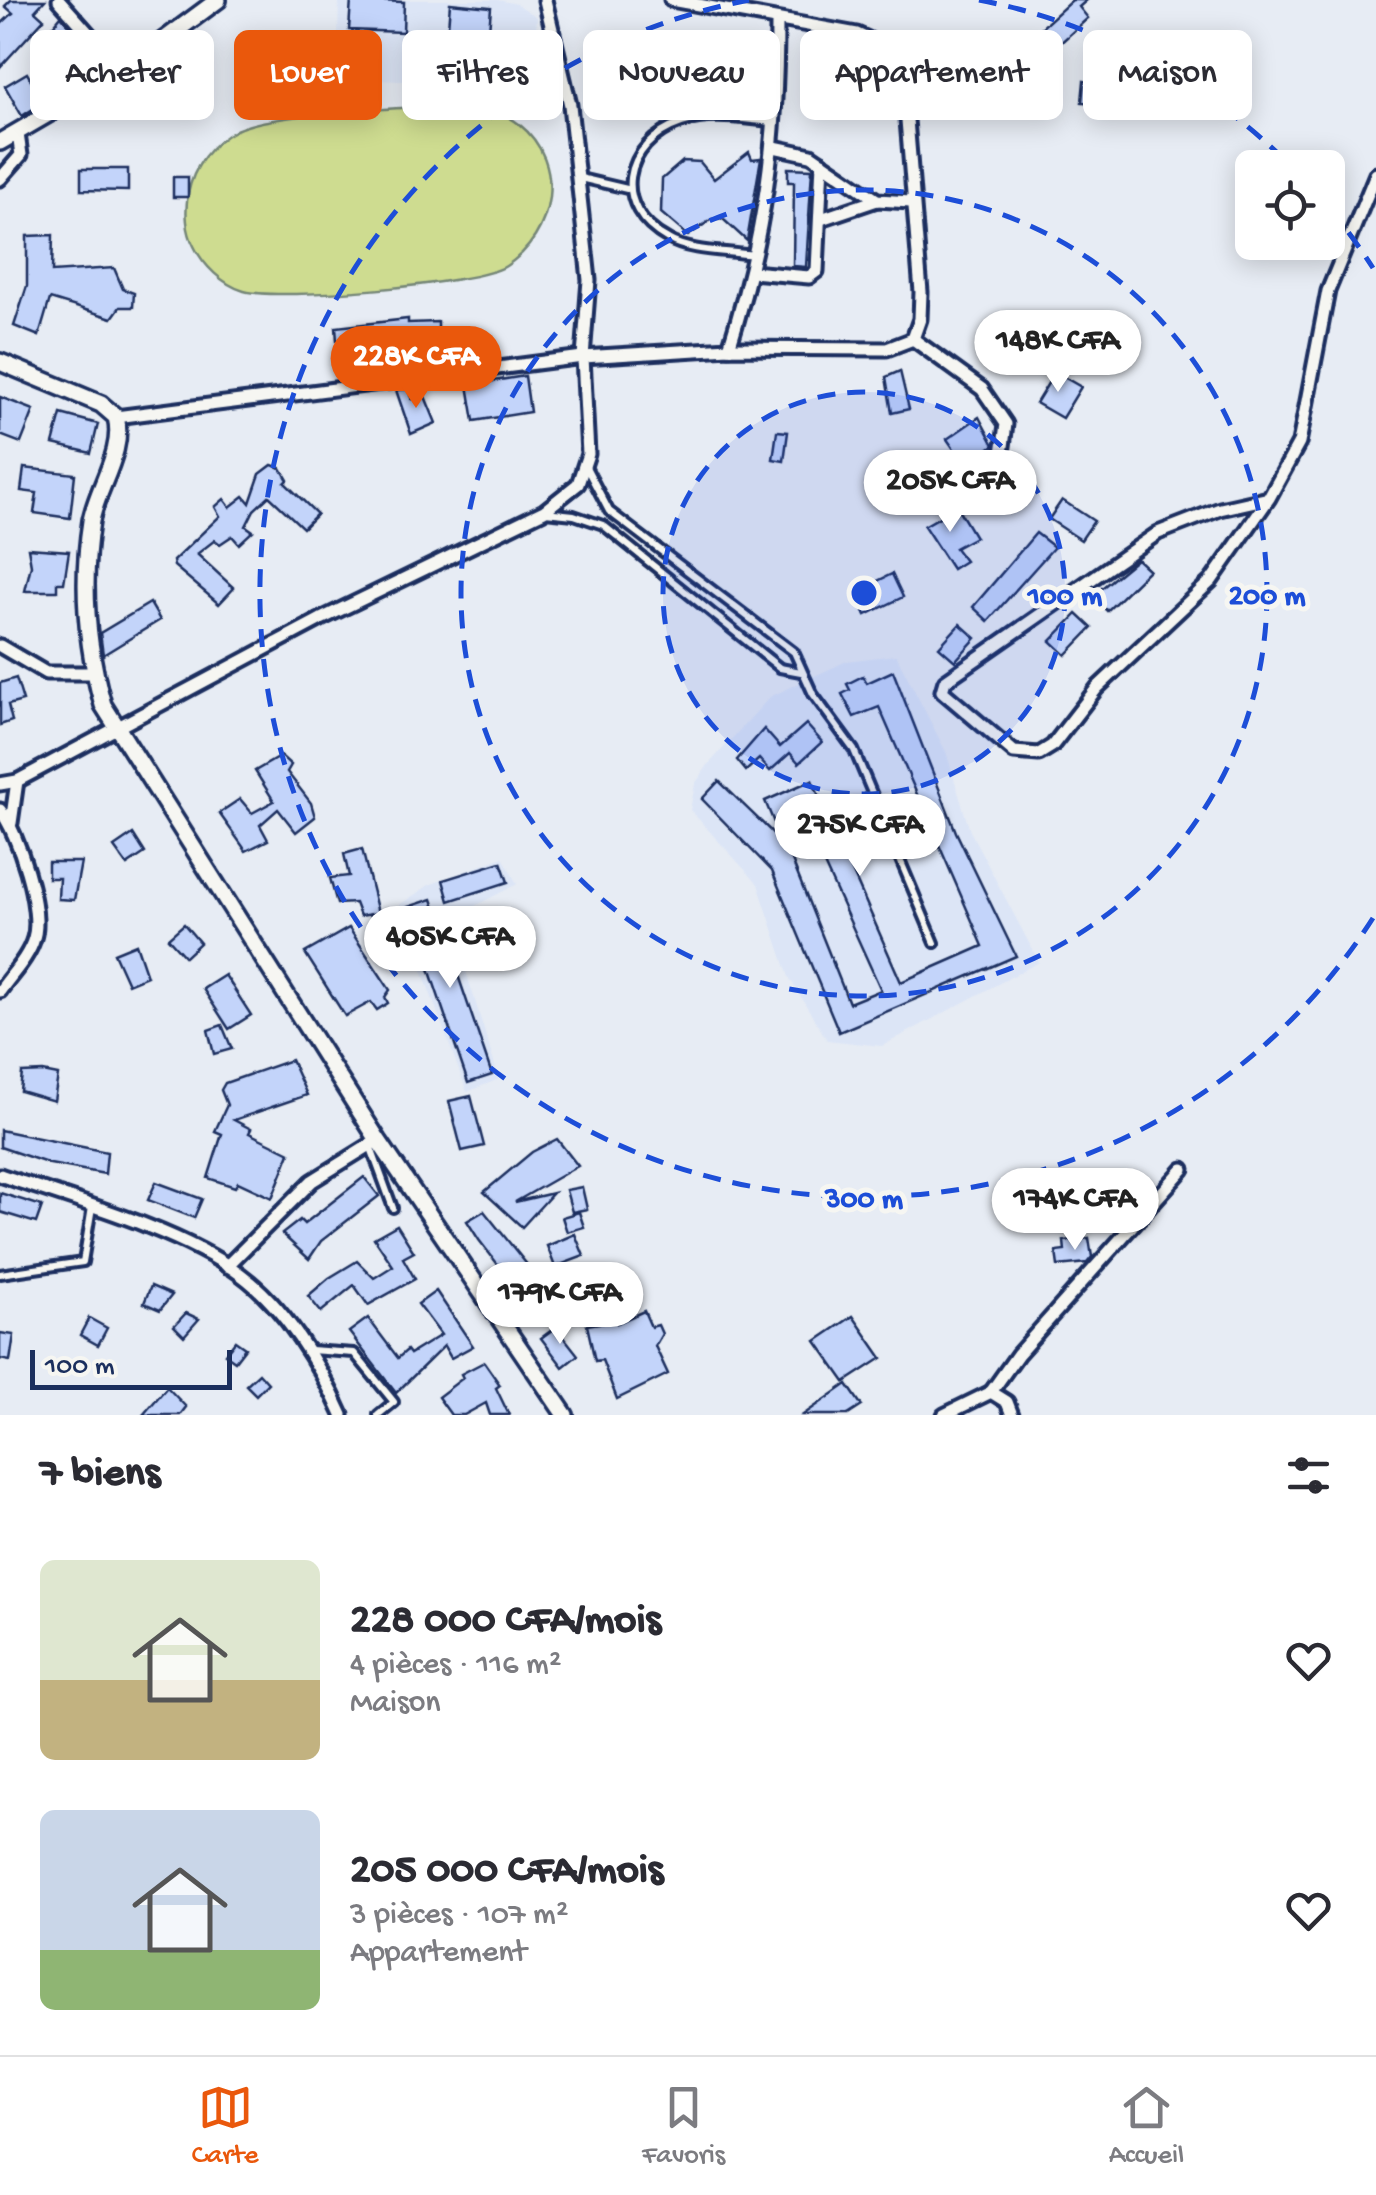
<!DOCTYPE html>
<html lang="fr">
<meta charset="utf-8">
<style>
:root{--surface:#fff;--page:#f7f7f7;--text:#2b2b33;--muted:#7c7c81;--line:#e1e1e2;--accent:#ea580c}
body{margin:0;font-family:"Gochi Hand",sans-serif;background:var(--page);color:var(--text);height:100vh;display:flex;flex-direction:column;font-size:38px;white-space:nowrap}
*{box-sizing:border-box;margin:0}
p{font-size:32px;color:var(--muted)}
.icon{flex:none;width:55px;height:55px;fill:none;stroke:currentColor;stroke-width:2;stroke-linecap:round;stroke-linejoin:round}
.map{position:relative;height:1415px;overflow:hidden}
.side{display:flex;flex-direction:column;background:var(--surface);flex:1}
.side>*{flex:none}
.hud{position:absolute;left:30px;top:30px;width:1318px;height:90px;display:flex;gap:20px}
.controls{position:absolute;left:1235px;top:150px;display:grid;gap:20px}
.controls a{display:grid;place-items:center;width:110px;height:110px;border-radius:15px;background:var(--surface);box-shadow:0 5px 25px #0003;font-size:50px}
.scale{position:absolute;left:30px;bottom:25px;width:202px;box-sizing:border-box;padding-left:10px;border:5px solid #1b2f5e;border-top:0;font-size:28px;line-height:35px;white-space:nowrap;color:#1b2f5e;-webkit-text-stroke:8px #f6f6f2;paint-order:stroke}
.price{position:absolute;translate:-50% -85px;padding:0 22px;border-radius:35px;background:#fff;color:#222;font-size:32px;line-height:65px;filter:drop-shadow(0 2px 5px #0008)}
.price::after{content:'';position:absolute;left:50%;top:60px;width:30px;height:22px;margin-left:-15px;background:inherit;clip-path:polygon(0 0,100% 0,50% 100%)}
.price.current{background:var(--accent);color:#fff}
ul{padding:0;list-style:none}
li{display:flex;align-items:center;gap:30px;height:250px;padding:0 40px}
li span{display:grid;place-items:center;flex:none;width:280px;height:200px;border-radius:15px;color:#555}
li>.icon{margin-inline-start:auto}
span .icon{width:120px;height:120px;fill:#fffc;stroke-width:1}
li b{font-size:42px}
h2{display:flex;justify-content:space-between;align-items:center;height:120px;padding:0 40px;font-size:42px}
.chip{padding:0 35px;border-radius:15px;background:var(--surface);box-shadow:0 5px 25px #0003;font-size:35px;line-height:90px}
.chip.current{background:var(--accent);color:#fff}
.tab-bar{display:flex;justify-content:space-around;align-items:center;height:140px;border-top:2px solid var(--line);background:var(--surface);font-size:28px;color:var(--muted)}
.tab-bar a{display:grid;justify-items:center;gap:5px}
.tab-bar .current{color:var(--accent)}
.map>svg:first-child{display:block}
.built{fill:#dce5f6}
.green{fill:#cedc90;stroke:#748677;stroke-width:2.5}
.building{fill:#c3d4fa;stroke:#1b2f5e;stroke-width:2.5;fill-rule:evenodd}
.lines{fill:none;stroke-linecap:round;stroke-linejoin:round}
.service-casing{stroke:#1b2f5e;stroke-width:14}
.minor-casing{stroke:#1b2f5e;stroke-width:19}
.tertiary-casing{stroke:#1b2f5e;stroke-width:22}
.service{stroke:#f6f6f2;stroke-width:6}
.minor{stroke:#f6f6f2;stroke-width:11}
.tertiary{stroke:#f6f6f2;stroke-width:15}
.ring{fill:none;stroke:#1d4ed8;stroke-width:5;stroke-dasharray:18 12}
.centre{fill:#1d4ed8;stroke:#f6f6f2;stroke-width:5}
.ring-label{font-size:30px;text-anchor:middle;font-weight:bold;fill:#1d4ed8;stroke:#f6f6f2;stroke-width:10;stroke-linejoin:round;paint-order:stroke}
</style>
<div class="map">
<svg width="1376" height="1415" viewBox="0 0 1376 1415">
<rect width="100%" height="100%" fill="#e7ecf4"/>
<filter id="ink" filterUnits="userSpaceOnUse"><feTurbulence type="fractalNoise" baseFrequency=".01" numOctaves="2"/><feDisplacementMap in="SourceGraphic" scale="20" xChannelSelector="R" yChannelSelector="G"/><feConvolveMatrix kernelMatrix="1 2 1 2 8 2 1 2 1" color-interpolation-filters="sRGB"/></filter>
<g filter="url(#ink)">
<g class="built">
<path d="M 498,0 L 517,4 L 537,17 L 535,45 L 516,68 L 468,83 L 369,80 L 349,59 L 338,35 L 339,0 Z"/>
<path d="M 896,655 L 946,752 L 970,831 L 1039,962 L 882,1046 L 827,1040 L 789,977 L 758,884 L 690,810 L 695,784 L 708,765 L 770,697 L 847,661 Z"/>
<path d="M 503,857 L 517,884 L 450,919 L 499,1079 L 467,1092 L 398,906 L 429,885 Z"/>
</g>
<path class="green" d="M 455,105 C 478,107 500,109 519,124 C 568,163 554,235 506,266 C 477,285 279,301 244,291 C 223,285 203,265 194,246 C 186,231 185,211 188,194 C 193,167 211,143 236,130 C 276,111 405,109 455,105 Z"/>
<g class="building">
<path d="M 11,0 L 45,0 L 35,11 L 44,19 L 0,67 L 0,25 L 13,13 L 5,6 Z"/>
<path d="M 351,0 L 404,2 L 403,32 L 349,30 Z"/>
<path d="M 1072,0 L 1087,0 L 1079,7 L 1088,18 L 1056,47 L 1040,29 Z"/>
<path d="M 450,3 L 491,7 L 489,31 L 517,33 L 516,44 L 471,42 L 469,61 L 456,60 L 455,40 L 447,40 Z"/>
<path d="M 61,16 L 73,30 L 59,45 L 46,34 Z"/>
<path d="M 56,45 L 70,65 L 91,50 L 103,64 L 22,116 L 5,86 L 27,73 L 31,80 L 50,67 L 42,56 Z"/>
<path d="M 623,48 L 678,55 L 675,80 L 620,73 Z"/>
<path d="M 813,50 L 871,81 L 857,107 L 826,91 L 831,83 L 803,69 Z"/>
<path d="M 1084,81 L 1095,83 L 1092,103 L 1082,102 Z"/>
<path d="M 749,152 L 752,159 L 761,158 L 747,241 L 723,219 L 712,219 L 688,236 L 661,213 L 662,179 L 683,161 L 700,162 L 714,179 Z"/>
<path d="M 788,168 L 812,169 L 806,267 L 793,266 L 794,182 L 788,182 Z"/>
<path d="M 81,169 L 128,169 L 128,191 L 81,190 Z"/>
<rect x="173" y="177" width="15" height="20"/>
<path d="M 53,235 L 52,272 L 114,268 L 123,289 L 134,293 L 133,307 L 120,307 L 112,318 L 50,299 L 39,336 L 14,326 L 27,286 L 27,236 Z"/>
<path d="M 408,319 L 408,323 L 438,322 L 438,336 L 337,341 L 336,327 Z"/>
<path d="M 900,371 L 909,409 L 892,413 L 886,377 Z"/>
<path d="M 1055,372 L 1081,387 L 1062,418 L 1036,403 Z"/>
<path d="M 525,376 L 530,412 L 474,421 L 468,385 Z"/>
<path d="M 408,389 L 412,399 L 424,394 L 436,423 L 411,434 L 396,390 Z"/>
<path d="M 0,397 L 34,410 L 21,443 L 0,435 Z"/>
<path d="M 61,414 L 98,424 L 91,453 L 53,444 Z"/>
<path d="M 979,417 L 994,445 L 965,465 L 947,439 Z"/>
<path d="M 777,431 L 788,432 L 784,461 L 773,459 Z"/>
<path d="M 272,465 L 281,468 L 288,480 L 285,483 L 317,514 L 303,528 L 269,496 L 254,510 L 246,526 L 253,531 L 239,544 L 232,536 L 220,544 L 215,540 L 197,554 L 234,588 L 219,604 L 174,566 L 173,561 L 220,516 L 215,507 L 224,499 L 230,507 L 244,496 L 250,503 L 260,474 Z"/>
<path d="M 24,468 L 75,474 L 70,518 L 34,513 L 37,493 L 21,491 Z"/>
<path d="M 1062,500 L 1094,521 L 1081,540 L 1049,519 Z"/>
<path d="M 957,507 L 975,537 L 955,548 L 965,561 L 952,569 L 924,526 Z"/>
<path d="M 1036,533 L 1054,547 L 988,621 L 973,607 Z"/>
<path d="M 28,548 L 69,551 L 64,583 L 57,583 L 57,591 L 25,591 L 31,565 Z"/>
<path d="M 1137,559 L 1149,570 L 1107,611 L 1092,596 Z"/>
<path d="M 892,574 L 903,597 L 866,615 L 855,592 Z"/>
<path d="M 150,603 L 160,620 L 103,655 L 100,633 Z"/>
<path d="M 1077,614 L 1092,628 L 1066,655 L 1051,641 Z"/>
<path d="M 960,624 L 976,638 L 955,661 L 939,647 Z"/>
<path d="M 893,671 L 956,832 L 1016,956 L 839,1032 L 772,871 L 702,799 L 719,781 L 782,842 L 765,801 L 812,780 L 901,982 L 983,946 L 879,707 L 854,717 L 842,694 L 850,690 L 847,684 L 863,676 L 867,683 ZM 809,831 L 881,990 L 849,1003 L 791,858 L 778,844 Z"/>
<path d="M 16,678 L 23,701 L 8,705 L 12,721 L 0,725 L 0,683 Z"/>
<path d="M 806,724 L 822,742 L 799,763 L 790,753 L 770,771 L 759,759 L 746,771 L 737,760 L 764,729 L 780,747 Z"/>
<path d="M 281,756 L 291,765 L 287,772 L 311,803 L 315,817 L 296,832 L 278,809 L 260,825 L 268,840 L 246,851 L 219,813 L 240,799 L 252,813 L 274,801 L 255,771 Z"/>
<path d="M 133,834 L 145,853 L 127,865 L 114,847 Z"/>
<path d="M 362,849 L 378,913 L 360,916 L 355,903 L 337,904 L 330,878 L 349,876 L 344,854 Z"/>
<path d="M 48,862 L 81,862 L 74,900 L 58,899 L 59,878 L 48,878 Z"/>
<path d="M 501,862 L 508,882 L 449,901 L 443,880 Z"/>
<path d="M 432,899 L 492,1075 L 468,1083 L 408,907 Z"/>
<path d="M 184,924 L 200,943 L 185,957 L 168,938 Z"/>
<path d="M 349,928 L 390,990 L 385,997 L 388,1003 L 377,1010 L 371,1002 L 345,1016 L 305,953 Z"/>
<path d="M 136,944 L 147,976 L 128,984 L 114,953 Z"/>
<path d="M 225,975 L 251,1015 L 229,1029 L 203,989 Z"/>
<path d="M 222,1025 L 232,1049 L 214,1054 L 208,1030 Z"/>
<path d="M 291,1060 L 307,1095 L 234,1120 L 251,1129 L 249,1133 L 290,1153 L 272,1198 L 238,1182 L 235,1187 L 208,1178 L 222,1134 L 215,1131 L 227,1105 L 221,1090 L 225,1083 Z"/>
<path d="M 43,1072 L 58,1075 L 54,1101 L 20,1091 L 22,1073 Z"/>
<path d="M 471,1096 L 484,1146 L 462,1151 L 449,1101 Z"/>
<path d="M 0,1130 L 107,1152 L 105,1174 L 50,1164 L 0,1147 Z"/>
<path d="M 557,1139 L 578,1166 L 515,1202 L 553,1193 L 522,1227 L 484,1192 L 532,1152 Z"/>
<path d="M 364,1177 L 379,1196 L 321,1241 L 309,1259 L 282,1234 L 300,1220 L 304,1224 Z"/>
<path d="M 156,1182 L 202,1199 L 194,1218 L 148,1200 Z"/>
<path d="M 582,1187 L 587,1209 L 572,1212 L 566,1190 Z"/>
<path d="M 0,1193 L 42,1206 L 36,1223 L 0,1212 Z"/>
<path d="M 484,1211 L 529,1267 L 524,1271 L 541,1292 L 523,1297 L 479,1240 L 467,1221 Z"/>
<path d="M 579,1212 L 584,1227 L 567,1232 L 562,1217 Z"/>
<path d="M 397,1225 L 414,1252 L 403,1258 L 415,1279 L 368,1305 L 354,1285 L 321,1312 L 308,1296 L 329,1278 L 357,1261 L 374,1278 L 393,1266 L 374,1238 Z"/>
<path d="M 575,1234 L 584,1256 L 555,1267 L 547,1246 Z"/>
<path d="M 1089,1238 L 1092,1257 L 1087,1263 L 1058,1266 L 1056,1252 L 1065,1251 L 1064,1241 Z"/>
<path d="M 151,1286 L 172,1295 L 160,1310 L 144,1303 Z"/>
<path d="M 436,1291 L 473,1346 L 451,1358 L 444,1346 L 396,1393 L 349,1332 L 368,1318 L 398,1358 L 407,1350 L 410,1354 L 441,1335 L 418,1304 Z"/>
<path d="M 644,1311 L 651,1327 L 658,1325 L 662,1334 L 655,1346 L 668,1374 L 617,1399 L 602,1360 L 595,1361 L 587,1325 L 616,1320 L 617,1323 Z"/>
<path d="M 186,1313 L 199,1319 L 184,1336 L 174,1326 Z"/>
<path d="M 853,1316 L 882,1358 L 845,1382 L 816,1341 Z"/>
<path d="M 89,1318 L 107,1328 L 98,1345 L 80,1335 Z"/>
<path d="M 556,1327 L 578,1355 L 563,1367 L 541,1338 Z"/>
<path d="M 0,1333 L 14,1335 L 10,1361 L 0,1359 Z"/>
<path d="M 235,1341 L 245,1348 L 235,1361 L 225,1354 Z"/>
<path d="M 484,1362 L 500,1385 L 496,1388 L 509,1415 L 490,1415 L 486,1403 L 464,1415 L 451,1415 L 438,1397 L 463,1378 L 461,1374 Z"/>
<path d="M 259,1373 L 268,1383 L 256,1395 L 246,1385 Z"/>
<path d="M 847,1384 L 862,1406 L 848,1415 L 803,1415 Z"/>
<path d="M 167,1387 L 186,1407 L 180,1415 L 143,1415 Z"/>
</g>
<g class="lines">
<g class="service-casing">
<g id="service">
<path d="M 576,177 L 627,189"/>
<path d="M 752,255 C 728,251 689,252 668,239 C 611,208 622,143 682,123 C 711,113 745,120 775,122"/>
<path d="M 586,467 L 609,511 L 794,652 L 813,694 L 854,750 L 935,943"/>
<path d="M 545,512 L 574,515 L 603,525 L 780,668 L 801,672"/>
<path d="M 371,1148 L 393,1208"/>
<path d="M 0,1274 L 83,1262 L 92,1207"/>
<path d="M 310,1350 L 354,1353 L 394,1402 L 378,1415"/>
</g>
</g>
<g class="minor-casing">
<g id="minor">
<path d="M 59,0 L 122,71"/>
<path d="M 774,147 L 811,155 L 877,200 L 911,202"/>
<path d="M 0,179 L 21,155 L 18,134"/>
<path d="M 821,219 L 877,200"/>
<path d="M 751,272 L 809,277 L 817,271 L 822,162"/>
<path d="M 913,339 L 982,389 L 1006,424 L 1001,461 L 968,499"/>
<path d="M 729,348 C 765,234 777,142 777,22"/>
<path d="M 116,417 L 583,357 L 729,348 L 887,349 L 913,339 L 920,319 L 921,292 L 904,83 C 894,55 884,45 857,34 L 671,0"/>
<path d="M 1269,498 L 1220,509 L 1158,533 L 945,681 L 942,691 L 1014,752 L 1039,754 L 1052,746 L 1097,688 L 1211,581 L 1269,498 L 1299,443 L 1328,291 L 1376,174"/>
<path d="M 0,646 L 46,673 L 94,673"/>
<path d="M 0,784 L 17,781 L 321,619 L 544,511 L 578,484 L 588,454 L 583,357 L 589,280 L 570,105 L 545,0"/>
<path d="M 0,810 C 18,832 43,910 34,938 C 29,957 11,975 0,991"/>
<path d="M 11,823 L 17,781"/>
<path d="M 0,1175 C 70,1199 181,1230 240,1274 C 284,1306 320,1365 342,1415"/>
<path d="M 227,1266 L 312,1181 L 378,1140"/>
<path d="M 991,1392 L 1018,1354 L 1183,1169"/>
<path d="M 944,1415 L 991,1392 L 1007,1402 L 1012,1415"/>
</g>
</g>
<g class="tertiary-casing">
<g id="tertiary">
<path d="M 0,142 L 122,71 L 218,0"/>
<path d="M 0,362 L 101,404 L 116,417 C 125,451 97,487 91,521 C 81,585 86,644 103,705 L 378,1140 L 565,1415"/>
</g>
</g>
<use href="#service" class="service"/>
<use href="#minor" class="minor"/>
<use href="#tertiary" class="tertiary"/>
</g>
</g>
<circle cx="864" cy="593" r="201" fill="#1d4ed8" fill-opacity=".12"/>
<g class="ring">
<circle cx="864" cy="593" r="201"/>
<circle cx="864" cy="593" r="403"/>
<path d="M1373 918A604 604 0 1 1 749 0M979 0A604 604 0 0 1 1291 166M1330 209A604 604 0 0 1 1373 268"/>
</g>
<circle cx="864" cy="593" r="15" class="centre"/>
<g class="ring-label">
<text x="1065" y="604">100 m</text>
<text x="1267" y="604">200 m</text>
<text x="864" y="1207">300 m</text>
</g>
</svg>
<div class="controls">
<a><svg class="icon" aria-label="locate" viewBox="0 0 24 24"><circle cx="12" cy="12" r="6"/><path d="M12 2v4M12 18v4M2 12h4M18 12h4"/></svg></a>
</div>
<div class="scale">100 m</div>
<b class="price" style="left:1058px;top:395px">148K CFA</b>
<b class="price current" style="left:416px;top:411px">228K CFA</b>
<b class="price" style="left:950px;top:535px">205K CFA</b>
<b class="price" style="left:860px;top:879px">275K CFA</b>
<b class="price" style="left:450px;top:991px">405K CFA</b>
<b class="price" style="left:1075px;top:1253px">174K CFA</b>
<b class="price" style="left:560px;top:1347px">179K CFA</b>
<div class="hud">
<a class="chip">Acheter</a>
<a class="chip current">Louer</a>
<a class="chip">Filtres</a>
<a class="chip">Nouveau</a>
<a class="chip">Appartement</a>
<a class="chip">Maison</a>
</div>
</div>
<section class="side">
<h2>7 biens<svg class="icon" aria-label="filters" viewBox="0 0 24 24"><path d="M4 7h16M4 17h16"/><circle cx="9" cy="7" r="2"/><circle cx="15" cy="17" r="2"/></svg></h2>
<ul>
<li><span style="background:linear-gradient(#dfe7d0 60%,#c2b280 0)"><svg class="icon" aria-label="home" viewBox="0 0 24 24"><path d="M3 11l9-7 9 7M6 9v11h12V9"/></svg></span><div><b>228 000 CFA/mois</b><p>4 pièces · 116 m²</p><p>Maison</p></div><svg class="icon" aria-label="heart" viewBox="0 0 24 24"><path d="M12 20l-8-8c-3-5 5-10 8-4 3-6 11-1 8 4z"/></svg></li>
<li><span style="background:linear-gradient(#c9d6e8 70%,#8fb573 0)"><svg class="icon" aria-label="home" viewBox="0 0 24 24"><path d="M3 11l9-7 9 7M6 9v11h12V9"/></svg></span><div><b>205 000 CFA/mois</b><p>3 pièces · 107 m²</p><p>Appartement</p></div><svg class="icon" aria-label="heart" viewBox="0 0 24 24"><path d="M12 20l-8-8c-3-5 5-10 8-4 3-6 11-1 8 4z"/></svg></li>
</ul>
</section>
<nav class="tab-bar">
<a class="current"><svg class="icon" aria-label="map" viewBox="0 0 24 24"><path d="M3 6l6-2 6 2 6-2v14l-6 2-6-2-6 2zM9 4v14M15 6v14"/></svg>Carte</a>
<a><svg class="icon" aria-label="saved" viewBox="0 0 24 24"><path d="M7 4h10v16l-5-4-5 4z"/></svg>Favoris</a>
<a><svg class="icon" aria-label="home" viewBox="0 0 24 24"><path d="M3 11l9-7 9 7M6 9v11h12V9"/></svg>Accueil</a>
</nav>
